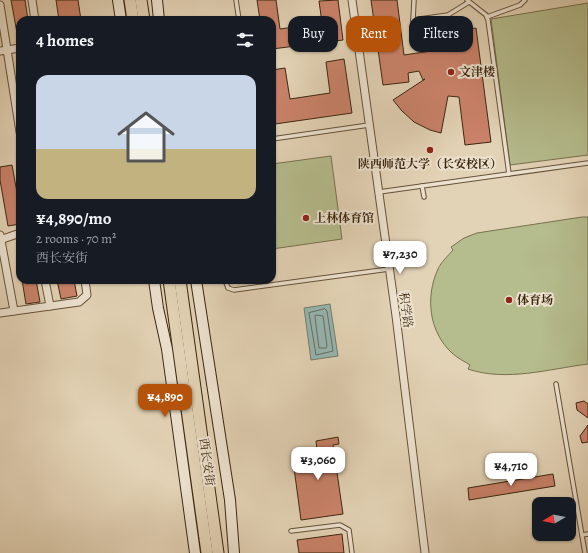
<!DOCTYPE html>
<meta charset="utf-8">
<style>
:root{--surface:#171b24;--page:#20242c;--text:#f1f3f6;--muted:#9ea1a6;--accent:#b45309}
body{margin:0;font-family:Alegreya,"Noto Serif SC",serif;background:var(--page);color:var(--text);height:100vh;display:flex;flex-direction:column;font-size:15px;white-space:nowrap}
*{box-sizing:border-box;margin:0}
p{font-size:13px;color:var(--muted)}
.icon{flex:none;width:22px;height:22px;fill:none;stroke:currentColor;stroke-width:2;stroke-linecap:round;stroke-linejoin:round}
.map{position:relative;flex:1;overflow:hidden}
.drawer{position:absolute;left:16px;top:16px;width:260px;height:268px;display:flex;flex-direction:column;background:var(--surface);border-radius:12px;box-shadow:0 1px 3px #0004}
.drawer>*{flex:none}
.top-card{position:absolute;left:288px;top:16px;width:240px;height:36px;display:flex;gap:8px}
.needle{width:26px;rotate:260deg}
.buttons{position:absolute;left:532px;top:497px;display:grid;gap:8px}
.buttons a{display:grid;place-items:center;width:44px;height:44px;border-radius:8px;background:var(--surface);box-shadow:0 1px 3px #0004;font-size:20px}
.price{position:absolute;translate:-50% -34px;padding:0 9px;border-radius:8px;background:#fff;color:#222;font-size:13px;line-height:26px;filter:drop-shadow(0 1px 2px #0008)}
.price::after{content:'';position:absolute;left:50%;top:24px;width:12px;height:9px;margin-left:-6px;background:inherit;clip-path:polygon(0 0,100% 0,50% 100%)}
.price.on{background:var(--accent);color:#fff}
ul{padding:0;list-style:none}
li{display:grid;align-content:center;gap:8px;height:212px;padding:0 20px}
li span{display:grid;place-items:center;height:124px;border-radius:12px;color:#555}
li>.icon{margin-inline-start:auto}
span .icon{width:72px;height:72px;fill:#fffc;stroke-width:1}
li b{font-size:17px}
h2{display:flex;justify-content:space-between;align-items:center;height:48px;padding:0 20px;font-size:17px}
.pill{padding:0 14px;border-radius:12px;background:var(--surface);box-shadow:0 1px 3px #0004;font-size:14px;line-height:36px}
.pill.on{background:var(--accent);color:#fff}
.map>svg:first-child{display:block}
.green{fill:#b5bc8d;stroke:#78714e}
.water{fill:#96b7b2;stroke:#727d70}
.lines{fill:none;stroke-linecap:round;stroke-linejoin:round}
.shore{stroke:#686e60;stroke-width:1}
.building{fill:#ca826a;stroke:#3b260e}
.service-casing{stroke:#655138;stroke-width:5.5}
.minor-casing{stroke:#655138;stroke-width:9}
.secondary-casing{stroke:#3b260e;stroke-width:12}
.primary-casing{stroke:#3b260e;stroke-width:13}
.service{stroke:#ede2d0;stroke-width:3.5}
.minor{stroke:#ede2d0;stroke-width:7}
.secondary{stroke:#ede2d0;stroke-width:10}
.primary{stroke:#e3d3b6;stroke-width:11}
.poi-dot{fill:#8f2418;stroke:#ede2d0;stroke-width:1.5}
.labels{text-anchor:middle;stroke-width:4;stroke-linejoin:round;paint-order:stroke}
.poi-label{font-size:12px;font-weight:bold;fill:#3b260e;stroke:#ede2d0;text-anchor:start}
.street-label{font-size:12px;fill:#3b260e;stroke:#ede2d0}
</style>
<div class="map">
<svg width="588" height="553" viewBox="0 0 588 553">
<rect width="100%" height="100%" fill="#e3d3b6"/>
<filter id="stains"><feTurbulence type="fractalNoise" baseFrequency=".005" numOctaves="4"/><feColorMatrix values="0 0 0 0 .2 0 0 0 0 .09 0 0 0 0 .02 0 0 0 .5 -.17"/></filter>
<radialGradient id="worn" r=".72"><stop offset=".6" stop-color="#630" stop-opacity="0"/><stop offset="1" stop-color="#630" stop-opacity=".3"/></radialGradient>
<g class="green">
<path d="M 588,3 L 588,155 L 510,165 L 491,19 Z"/>
<path d="M 331,156 L 342,239 L 272,249 L 272,164 Z"/>
<path d="M 582,217 L 588,217 L 588,364 C 549,369 506,382 468,369 L 470,365 C 464,361 457,358 452,353 C 429,332 425,297 438,269 C 441,262 448,256 453,250 L 451,247 L 464,238 L 477,233 Z"/>
</g>
<path class="water" d="M 330,304 L 338,356 L 311,360 L 304,308 Z"/>
<g class="lines">
<g class="shore">
<path d="M 325,309 L 327,311 L 333,351 L 316,355 L 309,313 Z"/>
<path d="M 316,315 L 323,316 L 327,346 L 326,348 L 319,348 L 315,317 Z"/>
</g>
</g>
<g class="building">
<path d="M 11,0 L 25,0 L 28,20 L 20,20 L 20,33 L 17,33 Z"/>
<path d="M 56,0 L 78,0 L 81,20 L 59,20 Z"/>
<path d="M 257,0 L 276,0 L 280,29 L 322,23 L 319,1 L 338,0 L 343,40 L 272,49 L 272,20 L 260,20 Z"/>
<path d="M 371,0 L 397,0 L 404,55 L 452,48 L 449,32 L 476,28 L 491,142 L 465,145 L 459,97 L 448,96 L 441,133 L 430,130 L 414,122 L 402,111 L 393,100 L 425,79 L 423,80 L 419,71 L 408,73 L 409,82 L 383,85 Z"/>
<path d="M 344,59 L 352,113 L 275,124 L 272,106 L 272,70 L 285,68 L 290,99 L 330,93 L 326,62 Z"/>
<path d="M 12,165 L 20,209 L 20,224 L 8,226 L 0,180 L 0,167 Z"/>
<path d="M 22,280 L 36,280 L 40,302 L 26,304 Z"/>
<path d="M 57,280 L 74,280 L 77,296 L 61,299 Z"/>
<path d="M 584,401 L 588,404 L 588,418 L 577,410 L 576,403 Z"/>
<path d="M 588,425 L 588,442 L 582,443 L 580,436 Z"/>
<path d="M 338,437 L 339,444 L 333,445 L 343,514 L 301,520 L 292,453 L 317,450 L 316,441 Z"/>
<path d="M 553,474 L 555,486 L 469,500 L 468,488 Z"/>
<path d="M 342,534 L 344,553 L 299,553 L 297,540 Z"/>
</g>
<g class="lines">
<g class="service-casing">
<g id="service">
<path d="M 236,0 L 239,20"/>
<path d="M 414,0 L 413,20 L 417,48"/>
<path d="M 467,0 L 486,15 L 488,20 L 509,174"/>
<path d="M 487,17 L 520,5 L 525,0"/>
<path d="M 413,20 L 448,15 L 469,2"/>
<path d="M 272,139 L 369,125"/>
<path d="M 422,186 L 424,197"/>
<path d="M 379,192 L 588,163"/>
<path d="M 225,280 L 228,288 L 234,290 L 389,269"/>
<path d="M 556,384 L 585,553"/>
<path d="M 291,531 L 340,525 L 349,530 L 352,553"/>
<path d="M 582,535 L 588,534"/>
</g>
</g>
<g class="minor-casing">
<g id="minor">
<path d="M 32,0 L 35,20"/>
<path d="M 352,0 L 396,316 L 425,553"/>
<path d="M 0,5 L 20,132"/>
<path d="M 0,51 L 20,48"/>
<path d="M 0,235 L 14,311"/>
<path d="M 0,240 L 20,233"/>
<path d="M 45,280 L 50,306"/>
<path d="M 0,313 L 79,302 L 87,295 L 85,280"/>
</g>
</g>
<g class="secondary-casing">
<g id="secondary">
<path d="M 118,0 L 121,20"/>
<path d="M 157,0 L 159,20"/>
<path d="M 154,280 L 158,308 L 167,349 L 195,553"/>
<path d="M 196,280 L 230,500 L 234,553"/>
</g>
</g>
<g class="primary-casing">
<g id="primary">
<path d="M 130,0 L 133,20"/>
<path d="M 141,0 L 144,20"/>
<path d="M 169,280 L 207,553"/>
<path d="M 180,280 L 218,553"/>
</g>
</g>
<use href="#service" class="service"/>
<use href="#minor" class="minor"/>
<use href="#secondary" class="secondary"/>
<use href="#primary" class="primary"/>
</g>
<g class="poi-dot">
<circle cx="451" cy="72" r="4"/>
<circle cx="430" cy="150" r="4"/>
<circle cx="306" cy="218" r="4"/>
<circle cx="509" cy="300" r="4"/>
</g>
<g class="labels">
<g class="poi-label">
<text x="459" y="76">文津楼</text>
<text x="430" y="168" text-anchor="middle">陕西师范大学（长安校区）</text>
<text x="314" y="222">上林体育馆</text>
<text x="517" y="304">体育场</text>
</g>
<g class="street-label">
<text transform="translate(406 310) rotate(82)" y="4">积学路</text>
<text transform="translate(207 462) rotate(82)" y="4">西长安街</text>
</g>
</g>
<rect width="100%" height="100%" filter="url(#stains)"/>
<rect width="100%" height="100%" fill="url(#worn)"/>
</svg>
<div class="buttons">
<a><svg class="needle" viewBox="-14 -14 28 28"><path d="M0-13l5 13h-10z" fill="#e53935"/><path d="M0 13l5-13h-10z" fill="#9ea1a6"/></svg></a>
</div>
<b class="price" style="left:400px;top:275px">¥7,230</b>
<b class="price on" style="left:165px;top:418px">¥4,890</b>
<b class="price" style="left:318px;top:481px">¥3,060</b>
<b class="price" style="left:511px;top:487px">¥4,710</b>
<div class="top-card">
<a class="pill">Buy</a>
<a class="pill on">Rent</a>
<a class="pill">Filters</a>
</div>
<section class="drawer">
<h2>4 homes<svg class="icon" aria-label="filters" viewBox="0 0 24 24"><path d="M4 7h16M4 17h16"/><circle cx="9" cy="7" r="2"/><circle cx="15" cy="17" r="2"/></svg></h2>
<ul>
<li><span style="background:linear-gradient(#c9d6e8 60%,#c2b280 0)"><svg class="icon" aria-label="home" viewBox="0 0 24 24"><path d="M3 11l9-7 9 7M6 9v11h12V9"/></svg></span><div><b>¥4,890/mo</b><p>2 rooms · 70 m²</p><p>西长安街</p></div></li>
</ul>
</section>
</div>
